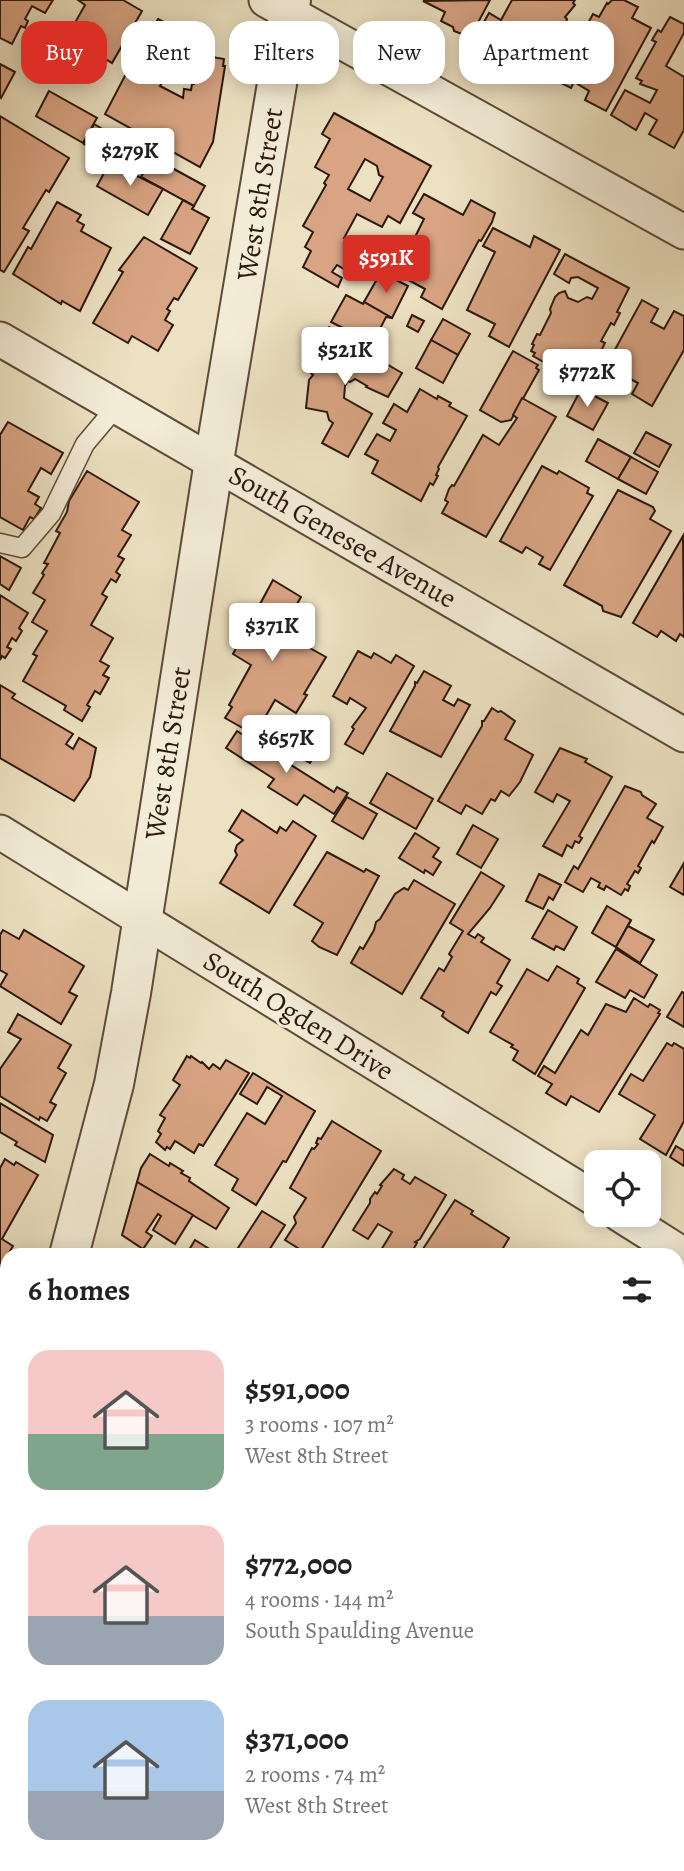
<!DOCTYPE html>
<meta charset="utf-8">
<style>
:root{--surface:#fff;--page:#f2f2f2;--text:#222;--muted:#767676;--accent:#d93025}
body{margin:0;font-family:Alegreya,serif;background:var(--page);color:var(--text);height:100vh;display:flex;flex-direction:column;font-size:26px;white-space:nowrap}
*{box-sizing:border-box;margin:0}
p{font-size:23px;color:var(--muted)}
.icon{flex:none;width:38px;height:38px;fill:none;stroke:currentColor;stroke-width:2;stroke-linecap:round;stroke-linejoin:round}
.map{position:relative;flex:1;overflow:hidden}
.side{position:absolute;left:0px;top:1248px;width:684px;height:625px;display:flex;flex-direction:column;background:var(--surface);border-radius:21px 21px 0 0;box-shadow:0 4px 18px #0003}
.side>*{flex:none}
.hud{position:absolute;left:21px;top:21px;width:642px;height:63px;display:flex;gap:14px}
.buttons{position:absolute;left:584px;top:1150px;display:grid;gap:14px}
.buttons a{display:grid;place-items:center;width:77px;height:77px;border-radius:14px;background:var(--surface);box-shadow:0 4px 18px #0003;font-size:35px}
.price{position:absolute;translate:-50% -60px;padding:0 16px;border-radius:7px;background:#fff;color:#222;font-size:23px;line-height:46px;filter:drop-shadow(0 2px 4px #0008)}
.price::after{content:'';position:absolute;left:50%;top:42px;width:21px;height:16px;margin-left:-10px;background:inherit;clip-path:polygon(0 0,100% 0,50% 100%)}
.price.on{background:var(--accent);color:#fff}
ul{padding:0;list-style:none}
li{display:flex;align-items:center;gap:21px;height:175px;padding:0 28px}
li span{display:grid;place-items:center;flex:none;width:196px;height:140px;border-radius:21px;color:#555}
li>.icon{margin-inline-start:auto}
span .icon{width:84px;height:84px;fill:#fffc;stroke-width:1}
li b{font-size:30px}
h2{display:flex;justify-content:space-between;align-items:center;height:84px;padding:0 28px;font-size:30px}
.pill{padding:0 24px;border-radius:21px;background:var(--surface);box-shadow:0 4px 18px #0003;font-size:24px;line-height:63px}
.pill.on{background:var(--accent);color:#fff}
.map>svg:first-child{display:block}
.building{fill:#d8a483;stroke:#2d180d;stroke-width:2;fill-rule:evenodd}
.lines{fill:none;stroke-linecap:round;stroke-linejoin:round}
.service-casing{stroke:#5d4a3a;stroke-width:21}
.minor-casing{stroke:#5d4a3a;stroke-width:37}
.tertiary-casing{stroke:#5d4a3a;stroke-width:42}
.service{stroke:#f3ecd7;stroke-width:18}
.minor{stroke:#f3ecd7;stroke-width:33}
.tertiary{stroke:#f3ecd7;stroke-width:38}
.labels{text-anchor:middle;stroke-width:6;stroke-linejoin:round;paint-order:stroke}
.street-label{font-size:28px;fill:#2d180d;stroke:#f3ecd7}
</style>
<div class="map">
<svg width="684" height="1871" viewBox="0 0 684 1871">
<rect width="100%" height="100%" fill="#ece1c1"/>
<filter id="stains"><feTurbulence type="fractalNoise" baseFrequency=".00286" numOctaves="4"/><feColorMatrix values="0 0 0 0 .2 0 0 0 0 .09 0 0 0 0 .02 0 0 0 .5 -.17"/></filter>
<radialGradient id="worn" r=".72"><stop offset=".6" stop-color="#630" stop-opacity="0"/><stop offset="1" stop-color="#630" stop-opacity=".3"/></radialGradient>
<g class="building">
<path d="M 0,0 L 53,0 L 45,13 L 32,6 L 25,19 L 28,21 L 25,28 L 21,26 L 12,44 L 0,38 Z"/>
<path d="M 123,0 L 142,11 L 112,63 L 107,60 L 98,76 L 76,64 L 75,68 L 63,61 L 55,77 L 41,69 L 38,75 L 26,68 L 48,26 L 67,37 L 85,5 L 78,0 Z"/>
<path d="M 490,0 L 473,32 L 477,34 L 475,39 L 454,31 L 453,27 L 441,21 L 445,12 L 423,1 Z"/>
<path d="M 512,0 L 575,0 L 573,3 L 575,5 L 565,17 L 567,19 L 565,24 L 562,23 L 559,29 L 561,30 L 559,35 L 556,35 L 553,41 L 555,42 L 552,47 L 550,46 L 546,59 L 544,58 L 542,62 L 544,63 L 536,72 L 517,61 L 521,55 L 505,46 L 499,47 L 492,43 L 490,38 L 479,31 L 489,13 L 501,20 Z"/>
<path d="M 612,0 L 624,0 L 638,7 L 632,18 L 651,28 L 606,111 L 585,100 L 589,91 L 574,82 L 571,88 L 555,80 L 557,76 L 546,70 L 555,55 L 567,61 L 593,14 L 599,17 L 607,3 L 608,4 Z"/>
<path d="M 670,17 L 684,24 L 684,33 L 666,66 L 684,77 L 684,130 L 674,148 L 649,134 L 657,120 L 645,113 L 636,130 L 611,115 L 625,90 L 650,103 L 657,90 L 640,84 L 642,81 L 636,78 L 656,42 L 652,40 L 658,30 L 661,32 Z"/>
<path d="M 158,19 L 196,39 L 178,71 L 171,67 L 160,86 L 183,98 L 184,89 L 191,90 L 192,84 L 194,84 L 200,55 L 224,59 L 223,66 L 225,66 L 213,142 L 200,167 L 105,114 L 141,45 L 143,46 Z"/>
<path d="M 0,64 L 15,72 L 1,98 L 0,97 Z"/>
<path d="M 49,91 L 97,118 L 83,143 L 36,116 Z"/>
<path d="M 334,113 L 431,166 L 400,223 L 388,216 L 382,227 L 357,214 L 344,238 L 362,248 L 349,272 L 337,265 L 332,272 L 342,278 L 338,287 L 303,267 L 311,251 L 305,247 L 313,232 L 303,226 L 326,185 L 324,183 L 329,175 L 315,167 L 330,139 L 322,134 ZM 365,159 L 377,166 L 379,175 L 383,177 L 370,201 L 348,189 Z"/>
<path d="M 0,116 L 69,158 L 49,192 L 46,190 L 23,228 L 29,231 L 4,272 L 0,270 Z"/>
<path d="M 94,124 L 120,139 L 109,158 L 84,144 Z"/>
<path d="M 152,157 L 205,186 L 194,206 L 141,177 Z"/>
<path d="M 110,162 L 163,189 L 148,215 L 97,186 Z"/>
<path d="M 424,194 L 463,215 L 471,200 L 495,213 L 492,222 L 481,241 L 479,240 L 442,309 L 421,297 L 425,289 L 403,277 L 402,272 L 413,251 L 409,249 L 424,219 L 413,213 Z"/>
<path d="M 183,200 L 194,206 L 192,209 L 209,218 L 190,254 L 161,239 Z"/>
<path d="M 57,202 L 81,215 L 77,221 L 84,225 L 81,231 L 111,248 L 80,311 L 62,301 L 61,304 L 13,274 L 28,247 L 31,249 Z"/>
<path d="M 493,228 L 530,247 L 534,236 L 560,250 L 509,347 L 489,336 L 495,324 L 467,310 L 495,252 L 483,246 Z"/>
<path d="M 144,237 L 197,268 L 178,300 L 174,298 L 167,309 L 170,311 L 165,320 L 173,325 L 158,351 L 132,336 L 128,343 L 93,323 L 123,272 L 119,270 Z"/>
<path d="M 565,254 L 629,288 L 617,312 L 620,313 L 614,325 L 611,323 L 601,341 L 605,343 L 599,355 L 595,352 L 573,392 L 560,385 L 562,382 L 551,376 L 554,368 L 533,356 L 535,353 L 531,351 L 534,345 L 532,344 L 537,334 L 540,335 L 551,313 L 550,309 L 555,297 L 559,293 L 565,291 L 568,298 L 578,302 L 587,297 L 592,299 L 598,288 L 578,277 L 571,278 L 569,283 L 554,274 Z"/>
<path d="M 381,272 L 408,286 L 392,318 L 364,302 Z"/>
<path d="M 346,295 L 363,304 L 364,302 L 392,318 L 386,317 L 377,335 L 364,328 L 359,336 L 331,322 Z"/>
<path d="M 642,300 L 658,309 L 651,322 L 664,329 L 674,311 L 684,316 L 684,350 L 652,406 L 632,394 L 638,383 L 606,366 Z"/>
<path d="M 412,315 L 424,321 L 418,332 L 407,326 Z"/>
<path d="M 443,319 L 470,334 L 458,355 L 431,340 Z"/>
<path d="M 329,327 L 368,349 L 366,352 L 402,373 L 388,397 L 366,387 L 367,386 L 355,379 L 350,382 L 348,381 L 345,386 L 344,398 L 372,414 L 348,457 L 322,443 L 333,423 L 329,420 L 327,412 L 306,408 L 309,380 L 313,375 L 311,373 L 318,360 L 312,356 Z"/>
<path d="M 431,340 L 458,355 L 443,383 L 416,368 Z"/>
<path d="M 513,351 L 538,365 L 536,368 L 539,370 L 511,420 L 501,422 L 480,410 Z"/>
<path d="M 420,389 L 437,399 L 438,396 L 451,403 L 449,406 L 467,416 L 438,467 L 439,469 L 436,475 L 438,476 L 433,485 L 430,483 L 421,501 L 372,473 L 378,461 L 365,454 L 377,434 L 390,441 L 396,430 L 383,423 L 394,404 L 407,412 Z"/>
<path d="M 581,389 L 608,403 L 593,430 L 567,416 Z"/>
<path d="M 522,398 L 556,417 L 486,537 L 442,513 L 448,502 L 445,500 L 449,489 L 452,485 L 454,486 L 483,435 L 499,445 L 517,418 L 513,415 Z"/>
<path d="M 8,422 L 63,453 L 51,474 L 41,468 L 28,491 L 39,497 L 35,504 L 41,508 L 34,519 L 30,517 L 23,530 L 0,517 L 0,435 Z"/>
<path d="M 646,432 L 671,445 L 659,467 L 634,453 Z"/>
<path d="M 598,439 L 631,457 L 618,479 L 586,461 Z"/>
<path d="M 631,457 L 658,472 L 646,494 L 618,479 Z"/>
<path d="M 542,466 L 557,474 L 559,471 L 589,488 L 587,493 L 593,496 L 550,570 L 539,564 L 543,557 L 526,547 L 522,553 L 500,541 Z"/>
<path d="M 87,471 L 139,502 L 122,530 L 131,535 L 118,556 L 124,559 L 116,572 L 120,575 L 116,582 L 111,579 L 102,594 L 107,597 L 91,625 L 113,638 L 100,661 L 109,666 L 103,675 L 109,678 L 100,694 L 95,691 L 87,705 L 90,707 L 82,721 L 64,710 L 66,706 L 23,681 L 37,656 L 33,654 L 47,631 L 32,622 L 45,600 L 33,593 L 44,575 L 42,573 L 48,564 L 44,563 L 60,533 L 56,531 L 67,512 L 69,501 Z"/>
<path d="M 618,490 L 653,507 L 655,511 L 650,519 L 671,531 L 621,617 L 603,611 L 602,606 L 564,585 Z"/>
<path d="M 683,536 L 684,637 L 680,634 L 676,641 L 661,631 L 657,637 L 633,623 Z"/>
<path d="M 0,556 L 21,568 L 9,590 L 0,584 Z"/>
<path d="M 273,580 L 301,597 L 281,632 L 326,657 L 304,694 L 307,695 L 296,713 L 275,700 L 255,735 L 225,718 L 232,707 L 229,705 L 251,665 L 233,654 Z"/>
<path d="M 0,595 L 28,613 L 19,628 L 22,631 L 16,641 L 12,638 L 7,647 L 11,649 L 5,658 L 2,656 L 0,660 Z"/>
<path d="M 358,651 L 371,658 L 374,653 L 391,663 L 396,655 L 414,666 L 363,754 L 345,744 L 354,729 L 352,727 L 366,708 L 350,698 L 347,704 L 333,696 Z"/>
<path d="M 424,671 L 451,686 L 443,700 L 454,706 L 458,699 L 470,705 L 441,757 L 390,731 L 415,686 L 415,682 L 417,683 Z"/>
<path d="M 0,685 L 15,694 L 12,698 L 73,734 L 66,744 L 73,749 L 79,738 L 96,748 L 90,777 L 74,801 L 0,758 Z"/>
<path d="M 492,708 L 498,712 L 501,711 L 515,721 L 505,739 L 533,755 L 520,782 L 509,796 L 501,791 L 495,801 L 491,799 L 482,814 L 466,805 L 461,814 L 438,801 L 482,726 L 482,721 L 484,721 Z"/>
<path d="M 299,724 L 324,738 L 310,763 L 285,749 Z"/>
<path d="M 237,731 L 334,792 L 337,787 L 348,793 L 334,814 L 304,795 L 297,805 L 268,787 L 274,779 L 226,748 Z"/>
<path d="M 560,748 L 587,759 L 585,762 L 612,777 L 579,836 L 582,838 L 579,843 L 575,841 L 572,848 L 567,845 L 562,856 L 543,846 L 570,801 L 557,794 L 553,802 L 535,792 Z"/>
<path d="M 387,773 L 433,799 L 416,829 L 370,803 Z"/>
<path d="M 625,786 L 641,792 L 642,795 L 656,804 L 647,818 L 663,827 L 654,843 L 652,841 L 638,866 L 641,868 L 638,873 L 635,871 L 627,884 L 630,886 L 628,891 L 625,889 L 621,895 L 606,886 L 604,890 L 598,887 L 600,883 L 591,878 L 583,892 L 565,882 L 574,866 L 578,869 Z"/>
<path d="M 347,797 L 377,814 L 363,839 L 332,821 Z"/>
<path d="M 242,810 L 277,833 L 280,827 L 286,831 L 293,821 L 316,836 L 269,913 L 220,883 L 237,855 L 235,851 L 237,845 L 243,840 L 229,831 Z"/>
<path d="M 473,825 L 498,839 L 481,868 L 457,854 Z"/>
<path d="M 415,833 L 439,848 L 433,857 L 441,862 L 433,875 L 425,870 L 424,873 L 399,858 Z"/>
<path d="M 327,852 L 364,872 L 366,869 L 379,876 L 337,955 L 319,947 L 312,941 L 323,923 L 294,905 Z"/>
<path d="M 684,863 L 684,895 L 670,887 Z"/>
<path d="M 481,872 L 504,886 L 490,908 L 468,934 L 475,938 L 478,934 L 484,938 L 481,942 L 510,960 L 497,983 L 502,986 L 496,995 L 491,992 L 468,1033 L 447,1020 L 442,1016 L 444,1012 L 421,998 L 439,968 L 444,971 L 452,957 L 449,954 L 463,931 L 450,923 Z"/>
<path d="M 539,874 L 561,885 L 553,900 L 549,897 L 543,909 L 526,901 Z"/>
<path d="M 414,880 L 455,904 L 402,994 L 351,963 L 360,947 L 363,949 L 374,930 L 376,922 L 380,919 L 395,894 L 404,888 L 408,890 Z"/>
<path d="M 607,906 L 631,920 L 616,947 L 592,933 Z"/>
<path d="M 548,910 L 577,927 L 564,950 L 556,946 L 554,950 L 532,938 Z"/>
<path d="M 631,920 L 628,926 L 654,940 L 640,963 L 616,947 Z"/>
<path d="M 3,930 L 19,939 L 24,930 L 84,966 L 69,992 L 77,996 L 61,1024 L 0,986 L 7,974 L 0,970 L 0,935 Z"/>
<path d="M 616,949 L 657,975 L 644,998 L 630,990 L 625,998 L 596,982 Z"/>
<path d="M 557,966 L 579,979 L 577,983 L 585,988 L 535,1074 L 513,1060 L 518,1051 L 511,1047 L 513,1045 L 490,1032 L 527,969 L 548,981 Z"/>
<path d="M 682,992 L 684,993 L 684,1027 L 667,1017 Z"/>
<path d="M 634,998 L 648,1007 L 650,1004 L 660,1010 L 658,1013 L 660,1014 L 599,1112 L 571,1096 L 566,1105 L 546,1093 L 552,1084 L 538,1076 L 544,1066 L 555,1073 L 581,1030 L 588,1035 L 606,1004 L 626,1012 Z"/>
<path d="M 18,1014 L 71,1045 L 58,1068 L 66,1073 L 50,1102 L 56,1105 L 47,1121 L 40,1117 L 39,1120 L 0,1096 L 0,1069 L 21,1039 L 8,1032 Z"/>
<path d="M 667,1043 L 672,1046 L 674,1043 L 684,1049 L 684,1121 L 666,1155 L 640,1139 L 655,1115 L 619,1094 L 631,1074 L 643,1081 Z"/>
<path d="M 187,1056 L 190,1058 L 191,1056 L 201,1063 L 202,1062 L 209,1069 L 213,1064 L 220,1069 L 226,1060 L 249,1073 L 203,1146 L 199,1144 L 194,1153 L 175,1141 L 170,1149 L 167,1147 L 165,1150 L 156,1142 L 161,1134 L 158,1131 L 165,1118 L 160,1115 L 180,1085 L 173,1080 Z"/>
<path d="M 253,1073 L 315,1111 L 286,1162 L 283,1161 L 256,1205 L 232,1190 L 238,1179 L 215,1165 L 247,1113 L 265,1124 L 282,1096 L 267,1087 L 257,1104 L 240,1094 Z"/>
<path d="M 0,1103 L 53,1135 L 45,1162 L 15,1145 L 17,1142 L 0,1132 Z"/>
<path d="M 332,1121 L 381,1151 L 318,1255 L 309,1255 L 285,1240 L 296,1223 L 294,1217 L 306,1198 L 290,1188 L 312,1148 L 314,1149 L 318,1144 L 316,1143 L 318,1138 L 321,1139 Z"/>
<path d="M 676,1146 L 684,1151 L 684,1166 L 670,1157 Z"/>
<path d="M 150,1154 L 169,1166 L 170,1163 L 183,1171 L 181,1173 L 190,1178 L 189,1181 L 229,1208 L 216,1229 L 137,1182 L 141,1168 Z"/>
<path d="M 5,1159 L 14,1165 L 16,1162 L 38,1175 L 2,1239 L 13,1246 L 7,1256 L 7,1280 L 0,1291 L 0,1168 Z"/>
<path d="M 394,1169 L 404,1175 L 402,1179 L 410,1184 L 415,1177 L 446,1195 L 420,1239 L 415,1242 L 417,1243 L 410,1255 L 378,1255 L 392,1232 L 378,1224 L 368,1239 L 353,1230 L 370,1203 L 370,1199 L 375,1192 L 377,1194 L 382,1186 L 380,1185 Z"/>
<path d="M 137,1182 L 193,1215 L 175,1244 L 153,1230 L 161,1216 L 158,1214 L 146,1232 L 152,1236 L 143,1249 L 122,1235 Z"/>
<path d="M 455,1200 L 473,1211 L 471,1214 L 509,1238 L 499,1255 L 419,1255 Z"/>
<path d="M 262,1211 L 285,1225 L 266,1255 L 249,1255 L 238,1248 Z"/>
<path d="M 195,1240 L 219,1255 L 186,1255 Z"/>
<path d="M 679,1342 L 684,1344 L 684,1395 L 677,1406 Z"/>
<path d="M 679,1575 L 684,1578 L 684,1679 L 677,1691 Z"/>
<path d="M 0,1693 L 7,1695 L 7,1858 L 0,1854 Z"/>
<path d="M 19,1866 L 154,1866 L 151,1871 L 29,1871 Z"/>
<path d="M 169,1866 L 275,1866 L 284,1871 L 166,1871 Z"/>
<path d="M 320,1866 L 378,1866 L 387,1871 L 329,1871 Z"/>
<path d="M 427,1866 L 487,1866 L 484,1871 L 436,1871 Z"/>
<path d="M 501,1866 L 564,1866 L 561,1871 L 498,1871 Z"/>
</g>
<g class="lines">
<g class="service-casing">
<g id="service">
<path d="M 0,543 L 22,548 L 51,514 L 85,444 L 117,406"/>
<path d="M 0,1682 L 7,1686"/>
<path d="M 677,1803 L 684,1792"/>
<path d="M 297,1866 L 305,1871"/>
<path d="M 157,1871 L 160,1866"/>
<path d="M 633,1871 L 637,1866"/>
</g>
</g>
<g class="minor-casing">
<g id="minor">
<path d="M 266,0 L 684,232"/>
<path d="M 0,339 L 684,735"/>
<path d="M 0,832 L 597,1200"/>
<path d="M 619,1214 L 684,1255"/>
<path d="M 0,1370 L 7,1375"/>
<path d="M 677,1777 L 684,1781"/>
</g>
</g>
<g class="tertiary-casing">
<g id="tertiary">
<path d="M 69,1255 L 114,1084 L 131,993 L 214,461 L 291,0"/>
<path d="M 0,1486 L 7,1460"/>
</g>
</g>
<use href="#service" class="service"/>
<use href="#minor" class="minor"/>
<use href="#tertiary" class="tertiary"/>
</g>
<g class="labels">
<g class="street-label">
<text transform="translate(259 194) rotate(-81)" y="10">West 8th Street</text>
<text transform="translate(343 536) rotate(30)" y="10">South Genesee Avenue</text>
<text transform="translate(167 753) rotate(-81)" y="10">West 8th Street</text>
<text transform="translate(299 1015) rotate(32)" y="10">South Ogden Drive</text>
</g>
</g>
<rect width="100%" height="100%" filter="url(#stains)"/>
<rect width="100%" height="100%" fill="url(#worn)"/>
</svg>
<div class="buttons">
<a><svg class="icon" aria-label="locate" viewBox="0 0 24 24"><circle cx="12" cy="12" r="6"/><path d="M12 2v4M12 18v4M2 12h4M18 12h4"/></svg></a>
</div>
<b class="price" style="left:130px;top:188px">$279K</b>
<b class="price on" style="left:386px;top:295px">$591K</b>
<b class="price" style="left:345px;top:387px">$521K</b>
<b class="price" style="left:587px;top:409px">$772K</b>
<b class="price" style="left:272px;top:663px">$371K</b>
<b class="price" style="left:286px;top:775px">$657K</b>
<div class="hud">
<a class="pill on">Buy</a>
<a class="pill">Rent</a>
<a class="pill">Filters</a>
<a class="pill">New</a>
<a class="pill">Apartment</a>
</div>
<section class="side">
<h2>6 homes<svg class="icon" aria-label="filters" viewBox="0 0 24 24"><path d="M4 7h16M4 17h16"/><circle cx="9" cy="7" r="2"/><circle cx="15" cy="17" r="2"/></svg></h2>
<ul>
<li><span style="background:linear-gradient(#f6c9c9 60%,#7fa58c 0)"><svg class="icon" aria-label="home" viewBox="0 0 24 24"><path d="M3 11l9-7 9 7M6 9v11h12V9"/></svg></span><div><b>$591,000</b><p>3 rooms · 107 m²</p><p>West 8th Street</p></div></li>
<li><span style="background:linear-gradient(#f6c9c9 65%,#9aa5b1 0)"><svg class="icon" aria-label="home" viewBox="0 0 24 24"><path d="M3 11l9-7 9 7M6 9v11h12V9"/></svg></span><div><b>$772,000</b><p>4 rooms · 144 m²</p><p>South Spaulding Avenue</p></div></li>
<li><span style="background:linear-gradient(#a9c7e8 65%,#9aa5b1 0)"><svg class="icon" aria-label="home" viewBox="0 0 24 24"><path d="M3 11l9-7 9 7M6 9v11h12V9"/></svg></span><div><b>$371,000</b><p>2 rooms · 74 m²</p><p>West 8th Street</p></div></li>
</ul>
</section>
</div>
